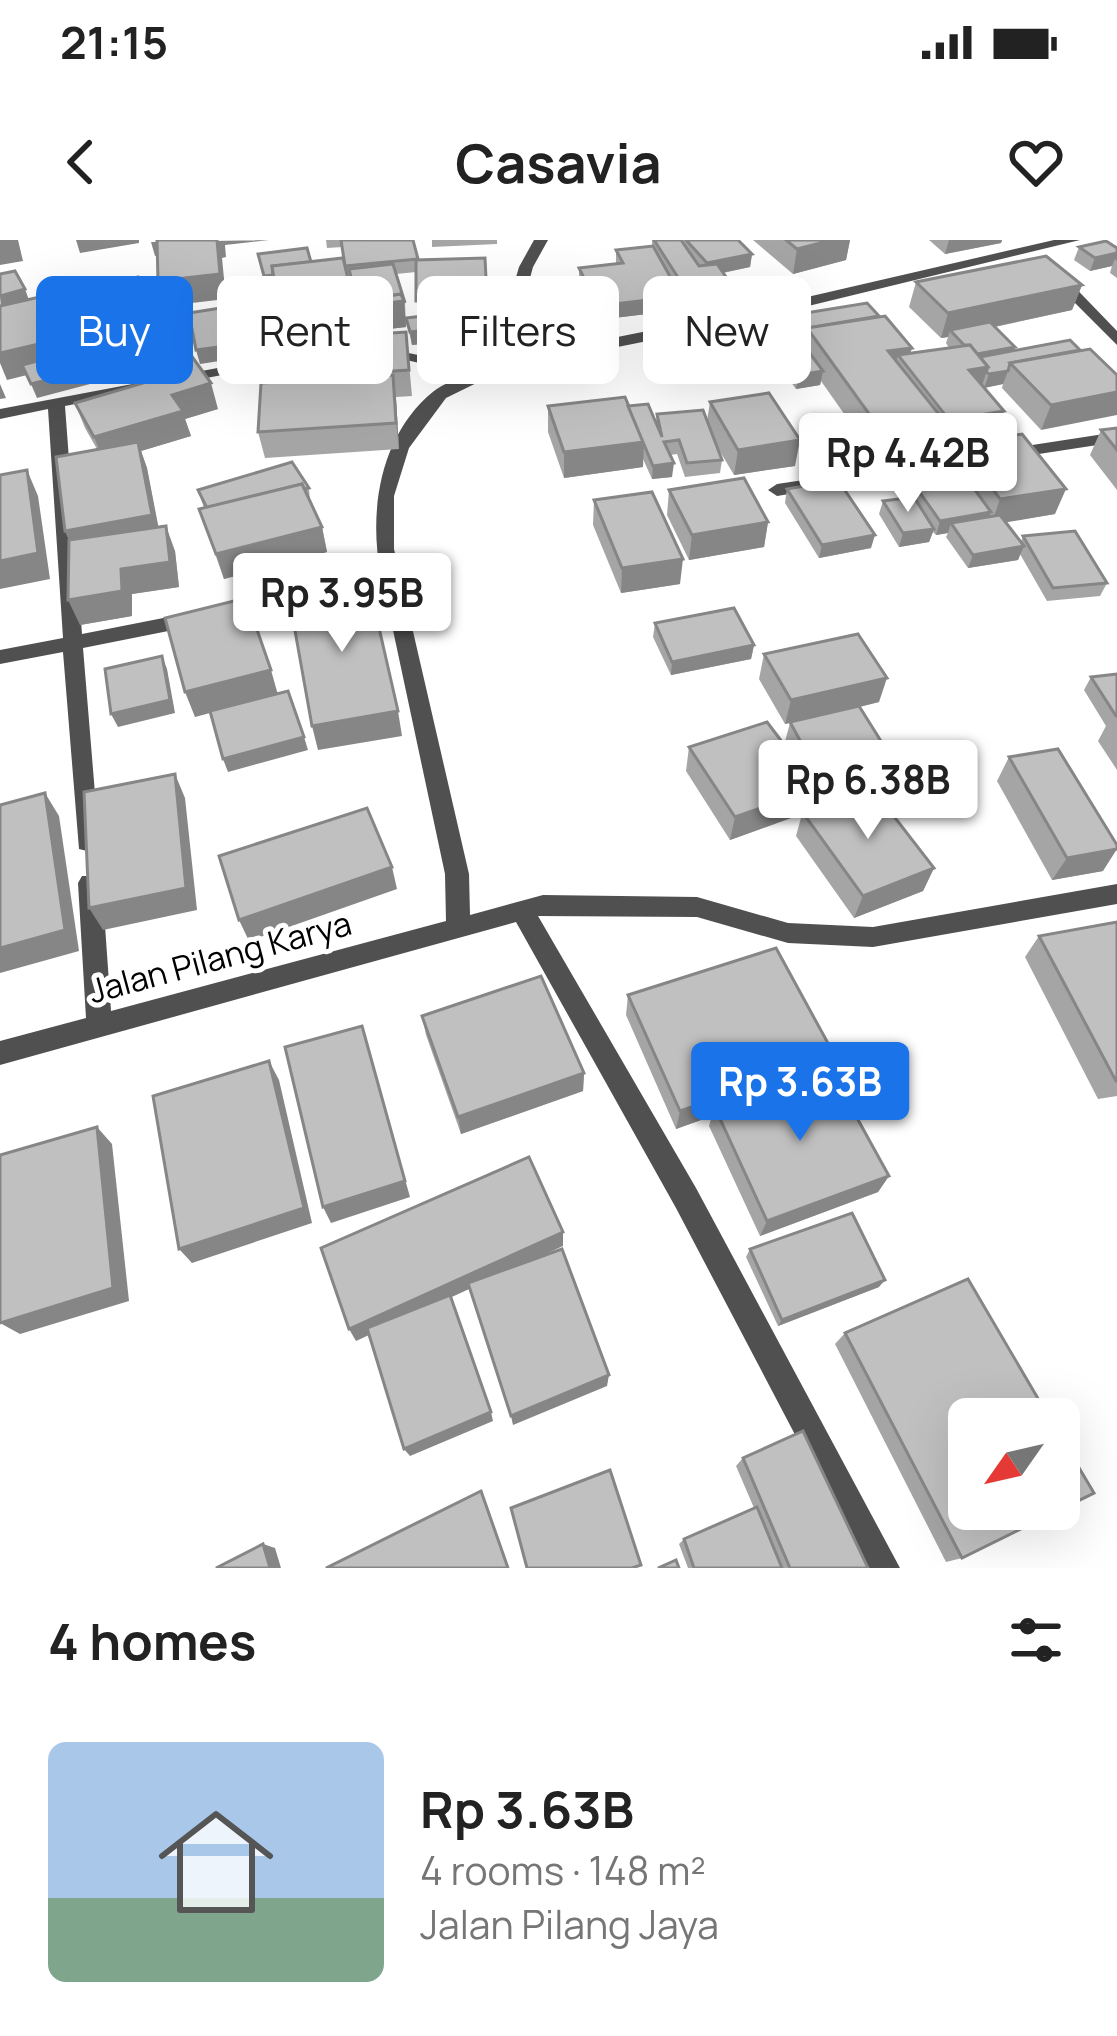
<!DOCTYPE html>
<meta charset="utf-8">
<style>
:root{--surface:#fff;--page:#f6f6f6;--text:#222;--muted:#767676;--accent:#1a73e8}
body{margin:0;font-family:Manrope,sans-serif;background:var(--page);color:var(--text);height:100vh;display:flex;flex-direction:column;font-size:45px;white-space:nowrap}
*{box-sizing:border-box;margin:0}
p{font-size:39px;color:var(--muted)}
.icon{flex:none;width:66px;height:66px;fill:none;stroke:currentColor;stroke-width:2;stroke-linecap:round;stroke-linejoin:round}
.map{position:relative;height:1328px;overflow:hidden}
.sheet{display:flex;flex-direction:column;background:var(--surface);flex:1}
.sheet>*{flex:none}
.guide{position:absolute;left:36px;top:36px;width:1047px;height:108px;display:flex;gap:24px}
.needle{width:78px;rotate:236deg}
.controls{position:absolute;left:948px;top:1158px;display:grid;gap:24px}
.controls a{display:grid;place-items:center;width:132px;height:132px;border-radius:18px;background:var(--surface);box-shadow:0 12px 48px #0002;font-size:60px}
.price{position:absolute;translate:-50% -102px;padding:0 27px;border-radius:12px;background:#fff;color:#222;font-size:39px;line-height:78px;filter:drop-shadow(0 3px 6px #0008)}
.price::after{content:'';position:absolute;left:50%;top:72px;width:36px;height:27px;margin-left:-18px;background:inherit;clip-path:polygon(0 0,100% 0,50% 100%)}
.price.active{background:var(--accent);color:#fff}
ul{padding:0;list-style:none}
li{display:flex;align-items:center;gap:36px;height:300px;padding:0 48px}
li span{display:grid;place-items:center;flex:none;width:336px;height:240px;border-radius:18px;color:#555}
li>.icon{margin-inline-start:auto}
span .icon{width:144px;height:144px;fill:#fffc;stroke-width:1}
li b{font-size:51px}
h2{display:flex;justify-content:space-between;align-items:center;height:144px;padding:0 48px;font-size:51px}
.tag{padding:0 42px;border-radius:18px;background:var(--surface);box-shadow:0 12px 48px #0002;font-size:42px;line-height:108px}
.tag.active{background:var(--accent);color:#fff}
.status{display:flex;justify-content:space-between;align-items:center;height:84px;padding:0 60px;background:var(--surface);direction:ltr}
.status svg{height:33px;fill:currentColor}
header{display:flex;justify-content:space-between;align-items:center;height:156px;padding:0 48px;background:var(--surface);font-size:54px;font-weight:700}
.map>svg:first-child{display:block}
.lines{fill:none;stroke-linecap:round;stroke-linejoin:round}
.street{fill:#505050;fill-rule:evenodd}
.wall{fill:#a5a5a5;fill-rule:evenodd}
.shaded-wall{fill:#868686}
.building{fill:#c0c0c0;stroke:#868686;stroke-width:3}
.labels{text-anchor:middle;stroke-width:10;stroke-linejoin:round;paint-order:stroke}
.street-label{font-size:33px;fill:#000;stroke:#fff}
</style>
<div class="status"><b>21:15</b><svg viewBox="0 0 49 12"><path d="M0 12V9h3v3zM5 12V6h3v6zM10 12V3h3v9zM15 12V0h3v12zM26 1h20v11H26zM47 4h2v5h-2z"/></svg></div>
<header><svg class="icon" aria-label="back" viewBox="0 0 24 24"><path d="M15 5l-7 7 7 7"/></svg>Casavia<svg class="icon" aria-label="heart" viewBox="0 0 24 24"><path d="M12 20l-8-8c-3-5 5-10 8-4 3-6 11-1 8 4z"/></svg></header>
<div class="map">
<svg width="1117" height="1328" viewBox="0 0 1117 1328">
<rect width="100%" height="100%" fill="#fff"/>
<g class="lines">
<g class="street">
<path d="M 534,0 L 548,0 L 533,27 L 508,119 L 742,72 L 1054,0 L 1080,0 L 742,82 L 503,130 L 446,158 L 409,208 L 394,256 L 394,309 L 469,634 L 470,675 L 543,655 L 697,657 L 788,683 L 873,687 L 1117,644 L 1117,664 L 873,707 L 788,703 L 697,677 L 538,676 L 696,948 L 900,1328 L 865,1328 L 676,968 L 516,682 L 0,825 L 0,801 L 86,778 L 78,643 L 82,636 L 98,636 L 102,643 L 111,771 L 446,681 L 445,634 L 384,348 L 83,408 L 99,602 L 87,611 L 79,609 L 63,412 L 0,424 L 0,410 L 63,398 L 48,169 L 0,179 L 0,169 L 303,112 L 303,118 L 297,120 L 65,166 L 82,394 L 381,335 C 368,272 380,194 434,151 C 443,144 458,139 468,134 L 371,112 L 379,107 L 482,128 L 491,123 L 519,27 Z"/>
<path d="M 1051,33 L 1061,33 L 1117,91 L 1117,105 L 1051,39 Z"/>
<path d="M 1117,192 L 1117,202 L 1007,219 L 998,214 L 1007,209 Z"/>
<path d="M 931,221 L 940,226 L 937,230 L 777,256 L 768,250 L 777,244 Z"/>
</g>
</g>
<g class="wall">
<path d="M 326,0 L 413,0 L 418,20 L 485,18 L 488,83 L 445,85 L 447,101 L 412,105 L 406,78 L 418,76 L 416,32 L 396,34 L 405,63 L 406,87 L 313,98 L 406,92 L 412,156 L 396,157 L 399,209 L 265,218 L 258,192 L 265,139 L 285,100 L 275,48 L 267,49 L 258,14 L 311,22 L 346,32 L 342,7 L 327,8 ZM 348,39 L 351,39 L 355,60 L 353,60 Z"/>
<path d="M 432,0 L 497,0 L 497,4 L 432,7 Z"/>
<path d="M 652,0 L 738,0 L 752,14 L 750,27 L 723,33 L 731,44 L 729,57 L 684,63 L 681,58 L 680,70 L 597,80 L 579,42 L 579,28 L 616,24 L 616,10 L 652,6 Z"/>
<path d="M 753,0 L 850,0 L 846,20 L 793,34 Z"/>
<path d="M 929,0 L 1002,0 L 1001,3 L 945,14 Z"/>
<path d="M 1079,7 L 1117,8 L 1117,38 L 1110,33 L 1112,26 L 1090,31 L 1074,20 Z"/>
<path d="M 916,42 L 1082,45 L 1072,70 L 995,87 L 1015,107 L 1013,111 L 1080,110 L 1041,190 L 1002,148 L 1003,144 L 984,148 L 1004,171 L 995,196 L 941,205 L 936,199 L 934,203 L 873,215 L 821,141 L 820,145 L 796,149 L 773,118 L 776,104 L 795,101 L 785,89 L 787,76 L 879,76 L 912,108 L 910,113 L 949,108 L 946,103 L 948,97 L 941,98 L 909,67 Z"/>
<path d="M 82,50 L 162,85 L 169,111 L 112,124 Z"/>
<path d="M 146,123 L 218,169 L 185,179 L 191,196 L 141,211 L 147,228 L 158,287 L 175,311 L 179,347 L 132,354 L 132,376 L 80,385 L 69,300 L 65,291 L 97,209 L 85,188 L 75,163 L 152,141 Z"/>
<path d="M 710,162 L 795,226 L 734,235 L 715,203 L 722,220 L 720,233 L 685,237 L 677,214 L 670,215 L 672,237 L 652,239 L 643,219 L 643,227 L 564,238 L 548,192 L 548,166 L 628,166 L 656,182 L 657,174 L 707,181 Z"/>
<path d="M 1117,188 L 1117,250 L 1090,215 L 1101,190 Z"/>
<path d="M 959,204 L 1055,274 L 1006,282 L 1021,302 L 1023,296 L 1107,343 L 1100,356 L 1047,361 L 1020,314 L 1018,320 L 968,328 L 946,297 L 948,293 L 936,295 L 933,292 L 929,302 L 899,307 L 879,274 L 883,261 L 909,257 L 897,240 L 901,226 L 953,221 Z"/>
<path d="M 309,248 L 310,262 L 322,287 L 327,312 L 224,339 L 199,269 L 204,268 L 198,250 Z"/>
<path d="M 787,249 L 871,308 L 819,318 L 785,263 Z"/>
<path d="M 669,250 L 768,282 L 764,307 L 689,320 L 667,275 Z"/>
<path d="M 594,260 L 680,344 L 621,353 L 593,285 Z"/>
<path d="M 655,383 L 754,405 L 751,419 L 671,435 L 653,397 Z"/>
<path d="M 764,414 L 879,462 L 860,467 L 892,557 L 881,560 L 934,628 L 923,651 L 854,678 L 796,596 L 802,574 L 730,600 L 686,531 L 689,507 L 784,505 L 790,483 L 785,484 L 759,439 Z"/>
<path d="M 1117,434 L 1117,530 L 1098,501 L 1106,486 L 1084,450 L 1091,437 Z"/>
<path d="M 1009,517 L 1103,631 L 1052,640 L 997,541 Z"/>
<path d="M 1117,682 L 1117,856 L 1098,859 L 1025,717 L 1039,696 Z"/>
<path d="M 628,755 L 836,818 L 830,830 L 889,936 L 878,952 L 760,996 L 709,886 L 712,876 L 676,889 L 626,775 Z"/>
<path d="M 422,776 L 584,833 L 583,851 L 461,894 L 426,795 Z"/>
<path d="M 750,1009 L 879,1047 L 778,1086 L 746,1017 Z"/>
<path d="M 845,1093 L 962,1318 L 946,1322 L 835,1104 Z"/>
<path d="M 743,1218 L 868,1328 L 688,1328 L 679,1304 L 684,1299 L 754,1268 L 736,1226 Z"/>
</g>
<g class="shaded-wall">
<path d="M 0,0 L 18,0 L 23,21 L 0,25 Z"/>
<path d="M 76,0 L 139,0 L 139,3 L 80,13 Z"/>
<path d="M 269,0 L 225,5 L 226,17 L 222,18 L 226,59 L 166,66 L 158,41 L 161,15 L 155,16 L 151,2 Z"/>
<path d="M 832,0 L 850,0 L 846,20 L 793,34 L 797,9 Z"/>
<path d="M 949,0 L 1002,0 L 1001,3 L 945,14 Z"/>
<path d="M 1117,13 L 1117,21 L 1115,19 L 1112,26 L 1090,31 L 1095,18 Z"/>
<path d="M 752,14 L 750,27 L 706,36 L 707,23 Z"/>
<path d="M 313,29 L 315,43 L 267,49 L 264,36 Z"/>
<path d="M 731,44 L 729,57 L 684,63 L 686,50 Z"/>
<path d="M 1082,45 L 1072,70 L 955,95 L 950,90 L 948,97 L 941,98 L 948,73 Z"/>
<path d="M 25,49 L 30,63 L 1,70 L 0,56 Z"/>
<path d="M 681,56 L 680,70 L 597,80 L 598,66 Z"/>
<path d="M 404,61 L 406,87 L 285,101 L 280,76 Z"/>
<path d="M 162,85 L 169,111 L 112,124 L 104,99 Z"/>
<path d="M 445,88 L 447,101 L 412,105 L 410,92 Z"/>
<path d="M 86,93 L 95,118 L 7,140 L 0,123 L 0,113 Z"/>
<path d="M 249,103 L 252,116 L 200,124 L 196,110 Z"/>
<path d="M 1015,107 L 1010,120 L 981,126 L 973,114 Z"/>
<path d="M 912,108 L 906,126 L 898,115 L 893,135 L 888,111 Z"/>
<path d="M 105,125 L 109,139 L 37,158 L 31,144 Z"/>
<path d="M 988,127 L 980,152 L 969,130 Z"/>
<path d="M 823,131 L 820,145 L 796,149 L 799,135 Z"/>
<path d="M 1008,131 L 1003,144 L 984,148 L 989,134 Z"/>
<path d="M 393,135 L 396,160 L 399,209 L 396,183 Z"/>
<path d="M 211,143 L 218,169 L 185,179 L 191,196 L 141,211 L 147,228 L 161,300 L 76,316 L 65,291 L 104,222 L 94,197 L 172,155 Z"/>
<path d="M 0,144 L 6,158 L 0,159 Z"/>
<path d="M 1117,152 L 1117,175 L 1041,190 L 1051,165 Z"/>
<path d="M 1004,171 L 995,196 L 941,205 L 949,180 Z"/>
<path d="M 942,178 L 934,203 L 873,215 L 880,189 Z"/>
<path d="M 800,200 L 795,226 L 734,235 L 738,210 Z"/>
<path d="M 644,202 L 643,227 L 564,238 L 564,212 Z"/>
<path d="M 674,223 L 672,237 L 652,239 L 653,226 Z"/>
<path d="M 27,230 L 38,256 L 50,339 L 0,349 L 0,321 Z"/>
<path d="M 1066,249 L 1055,274 L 991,285 L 1000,259 Z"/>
<path d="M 991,272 L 986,286 L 951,283 L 948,293 L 936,295 L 940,281 Z"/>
<path d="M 768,282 L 764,307 L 689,320 L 692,295 Z"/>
<path d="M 166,286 L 175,311 L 179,347 L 132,354 L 132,376 L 80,385 L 68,360 L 121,329 Z"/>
<path d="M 322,287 L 327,312 L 224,339 L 216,314 Z"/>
<path d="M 934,289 L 929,302 L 899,307 L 903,293 Z"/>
<path d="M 875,295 L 871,308 L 819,318 L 822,305 Z"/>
<path d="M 1024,306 L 1018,320 L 968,328 L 973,315 Z"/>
<path d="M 683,319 L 680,344 L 621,353 L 622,328 Z"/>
<path d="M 754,405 L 751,419 L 671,435 L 672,422 Z"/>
<path d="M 162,416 L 167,429 L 175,473 L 118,487 L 111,474 Z"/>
<path d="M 271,430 L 278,455 L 195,477 L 185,452 Z"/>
<path d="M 887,438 L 879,462 L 785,484 L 791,460 Z"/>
<path d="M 398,471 L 402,496 L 318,510 L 312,486 Z"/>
<path d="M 304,497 L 308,510 L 228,532 L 223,519 Z"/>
<path d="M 901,533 L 892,557 L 820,574 L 827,550 Z"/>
<path d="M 175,534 L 185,558 L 197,670 L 103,690 L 89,668 Z"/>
<path d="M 817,548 L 810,571 L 730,600 L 735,577 Z"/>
<path d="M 45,553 L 59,576 L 79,711 L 0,733 L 0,708 Z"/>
<path d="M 1117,609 L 1103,631 L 1052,640 L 1067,618 Z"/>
<path d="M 392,627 L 397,649 L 249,701 L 239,680 Z"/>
<path d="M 934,628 L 923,651 L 854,678 L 863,656 Z"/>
<path d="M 362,786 L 410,957 L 331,983 L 323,967 Z"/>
<path d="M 836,818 L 827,837 L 715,868 L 712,876 L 676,889 L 680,871 Z"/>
<path d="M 269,821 L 279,840 L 312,983 L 192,1023 L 179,1009 Z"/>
<path d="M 584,833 L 583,851 L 461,894 L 458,877 Z"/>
<path d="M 97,887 L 112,904 L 129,1061 L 20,1094 L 0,1083 Z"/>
<path d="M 889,936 L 878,952 L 760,996 L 767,981 Z"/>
<path d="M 563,992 L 563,1006 L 356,1101 L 349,1089 Z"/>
<path d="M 885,1040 L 879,1047 L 778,1086 L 782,1080 Z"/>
<path d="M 609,1135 L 607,1146 L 513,1185 L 511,1176 Z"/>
<path d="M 491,1172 L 493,1181 L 410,1216 L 404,1209 Z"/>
<path d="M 263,1304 L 275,1308 L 281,1328 L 270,1328 Z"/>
</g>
<g class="building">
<path d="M 157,0 L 217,0 L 220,34 L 158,41 Z"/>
<path d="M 341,0 L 413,0 L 418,19 L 345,26 Z"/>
<path d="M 654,0 L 681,0 L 699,26 L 717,24 L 731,44 L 686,50 Z"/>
<path d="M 686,0 L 738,0 L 752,14 L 707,23 Z"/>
<path d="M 786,0 L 832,0 L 797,9 Z"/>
<path d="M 1106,1 L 1117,8 L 1117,13 L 1095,18 L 1079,7 Z"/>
<path d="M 653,6 L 681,56 L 598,66 L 579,28 L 623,23 L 616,10 Z"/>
<path d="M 307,8 L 311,22 L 272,26 L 273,35 L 264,36 L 258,14 Z"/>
<path d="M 1046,16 L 1082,45 L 948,73 L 916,42 Z"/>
<path d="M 343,18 L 353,60 L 401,54 L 404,61 L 280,76 L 272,26 Z"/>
<path d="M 485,18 L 487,58 L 416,61 L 416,20 Z"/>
<path d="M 393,24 L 405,63 L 401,54 L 357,60 L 349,29 Z"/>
<path d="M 15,31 L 25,49 L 0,56 L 0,34 Z"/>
<path d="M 138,37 L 162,85 L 104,99 L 82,50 Z"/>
<path d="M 66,51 L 86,93 L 0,113 L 0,66 Z"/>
<path d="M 867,63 L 879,76 L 807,88 L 805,97 L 787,76 Z"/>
<path d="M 240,65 L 249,103 L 196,110 L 189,73 Z"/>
<path d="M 441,74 L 445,88 L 410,92 L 406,78 Z"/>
<path d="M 885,76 L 912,108 L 888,111 L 942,178 L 880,189 L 807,88 Z"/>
<path d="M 990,82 L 1015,107 L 977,114 L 970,105 L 964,105 L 950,90 Z"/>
<path d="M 406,92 L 409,130 L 265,139 L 267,101 Z"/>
<path d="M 800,100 L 823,131 L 799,135 L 776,104 Z"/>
<path d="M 1070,100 L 1080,110 L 1010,123 L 1008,131 L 989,134 L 986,132 L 988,127 L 980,117 Z"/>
<path d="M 970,105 L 988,127 L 969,130 L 1004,171 L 949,180 L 898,115 Z"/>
<path d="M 95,106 L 105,125 L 31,144 L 22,125 Z"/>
<path d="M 1090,109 L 1117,135 L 1117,152 L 1051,165 L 1010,123 Z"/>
<path d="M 188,111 L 211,143 L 172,155 L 183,171 L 94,197 L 75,163 L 157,139 L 146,123 Z"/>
<path d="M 393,135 L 396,183 L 258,192 L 261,143 Z"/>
<path d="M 769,153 L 800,200 L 738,210 L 710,162 Z"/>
<path d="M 625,157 L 644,202 L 564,212 L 548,166 Z"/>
<path d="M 648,164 L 662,197 L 657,174 L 703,170 L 722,220 L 687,223 L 679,200 L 664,202 L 674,223 L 653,226 L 628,166 Z"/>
<path d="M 1117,188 L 1117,210 L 1101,190 Z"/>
<path d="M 1022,194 L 1066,249 L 1000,259 L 959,204 Z"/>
<path d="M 138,202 L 152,275 L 65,291 L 56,217 Z"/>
<path d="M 951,217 L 991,272 L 940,281 L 901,226 Z"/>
<path d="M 292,222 L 309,248 L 304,249 L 302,244 L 207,268 L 198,250 Z"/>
<path d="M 27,230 L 38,313 L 0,321 L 0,235 Z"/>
<path d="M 744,238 L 768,282 L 692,295 L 669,250 Z"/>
<path d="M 838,240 L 875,295 L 822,305 L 787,249 Z"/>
<path d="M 302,244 L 322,287 L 216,314 L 199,269 Z"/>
<path d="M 652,252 L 683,319 L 622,328 L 594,260 Z"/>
<path d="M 914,257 L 934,289 L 903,293 L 883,261 Z"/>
<path d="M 1000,275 L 1024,306 L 973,315 L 951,283 Z"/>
<path d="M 166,286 L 170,322 L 121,329 L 122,351 L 68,360 L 69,300 Z"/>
<path d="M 1075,291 L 1107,343 L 1053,348 L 1023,296 Z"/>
<path d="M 369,344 L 398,471 L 312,486 L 289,357 Z"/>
<path d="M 246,358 L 271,430 L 185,452 L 165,378 Z"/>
<path d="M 734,368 L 754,405 L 672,422 L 655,383 Z"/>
<path d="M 858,394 L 887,438 L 791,460 L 764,414 Z"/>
<path d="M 162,416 L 170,460 L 111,474 L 105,429 Z"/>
<path d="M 1117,434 L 1117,476 L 1116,476 L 1091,437 Z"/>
<path d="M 288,451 L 304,497 L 223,519 L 210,471 Z"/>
<path d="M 859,466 L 901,533 L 827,550 L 790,482 Z"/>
<path d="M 767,482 L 817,548 L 735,577 L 689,507 Z"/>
<path d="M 1058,509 L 1117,605 L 1117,609 L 1067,618 L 1009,517 Z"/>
<path d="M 175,534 L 186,648 L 89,668 L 84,552 Z"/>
<path d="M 872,548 L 934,628 L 863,656 L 803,573 Z"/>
<path d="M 45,553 L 65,690 L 0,708 L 0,565 Z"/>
<path d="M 367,568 L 392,627 L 239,680 L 219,616 Z"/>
<path d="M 1117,682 L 1117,841 L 1116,841 L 1039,696 Z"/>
<path d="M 776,708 L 836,818 L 680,871 L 628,755 Z"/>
<path d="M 541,736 L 584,833 L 458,877 L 422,776 Z"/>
<path d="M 362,786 L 405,941 L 323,967 L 285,807 Z"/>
<path d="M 269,821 L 304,968 L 179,1009 L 153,856 Z"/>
<path d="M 830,829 L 889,936 L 767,981 L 715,868 Z"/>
<path d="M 97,887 L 113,1048 L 0,1083 L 0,915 Z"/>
<path d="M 529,917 L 563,992 L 349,1089 L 321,1008 Z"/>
<path d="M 852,973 L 885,1040 L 782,1080 L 750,1009 Z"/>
<path d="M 562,1009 L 609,1135 L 511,1176 L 468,1043 Z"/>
<path d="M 968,1039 L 1050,1179 L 969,1179 L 969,1269 L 1059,1269 L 1059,1194 L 1094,1253 L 962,1318 L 845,1093 Z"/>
<path d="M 450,1055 L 491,1172 L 404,1209 L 367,1088 Z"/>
<path d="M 803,1191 L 868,1328 L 790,1328 L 743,1218 Z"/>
<path d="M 610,1230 L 641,1325 L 632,1328 L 527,1328 L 511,1268 Z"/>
<path d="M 481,1251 L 508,1328 L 326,1328 Z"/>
<path d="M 757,1267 L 782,1328 L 694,1328 L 684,1299 Z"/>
<path d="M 263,1304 L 270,1328 L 216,1328 Z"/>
<path d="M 676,1320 L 679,1328 L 658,1328 Z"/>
</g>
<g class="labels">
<g class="street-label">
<text transform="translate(220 717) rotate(-15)" y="12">Jalan Pilang Karya</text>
</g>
</g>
</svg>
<div class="controls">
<a><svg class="needle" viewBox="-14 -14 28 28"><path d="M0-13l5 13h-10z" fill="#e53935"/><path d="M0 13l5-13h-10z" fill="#767676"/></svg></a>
</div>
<b class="price" style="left:908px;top:275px">Rp 4.42B</b>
<b class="price" style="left:342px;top:415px">Rp 3.95B</b>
<b class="price" style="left:868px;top:602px">Rp 6.38B</b>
<b class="price active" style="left:800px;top:904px">Rp 3.63B</b>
<div class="guide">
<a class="tag active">Buy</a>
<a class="tag">Rent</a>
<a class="tag">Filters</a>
<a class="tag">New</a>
</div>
</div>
<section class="sheet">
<h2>4 homes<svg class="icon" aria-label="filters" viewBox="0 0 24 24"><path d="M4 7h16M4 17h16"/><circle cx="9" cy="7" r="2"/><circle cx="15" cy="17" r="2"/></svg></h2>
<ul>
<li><span style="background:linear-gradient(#a9c7e8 65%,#7fa58c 0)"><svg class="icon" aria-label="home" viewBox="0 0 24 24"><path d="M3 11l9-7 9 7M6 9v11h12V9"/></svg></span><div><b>Rp 3.63B</b><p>4 rooms · 148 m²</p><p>Jalan Pilang Jaya</p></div></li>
</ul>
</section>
